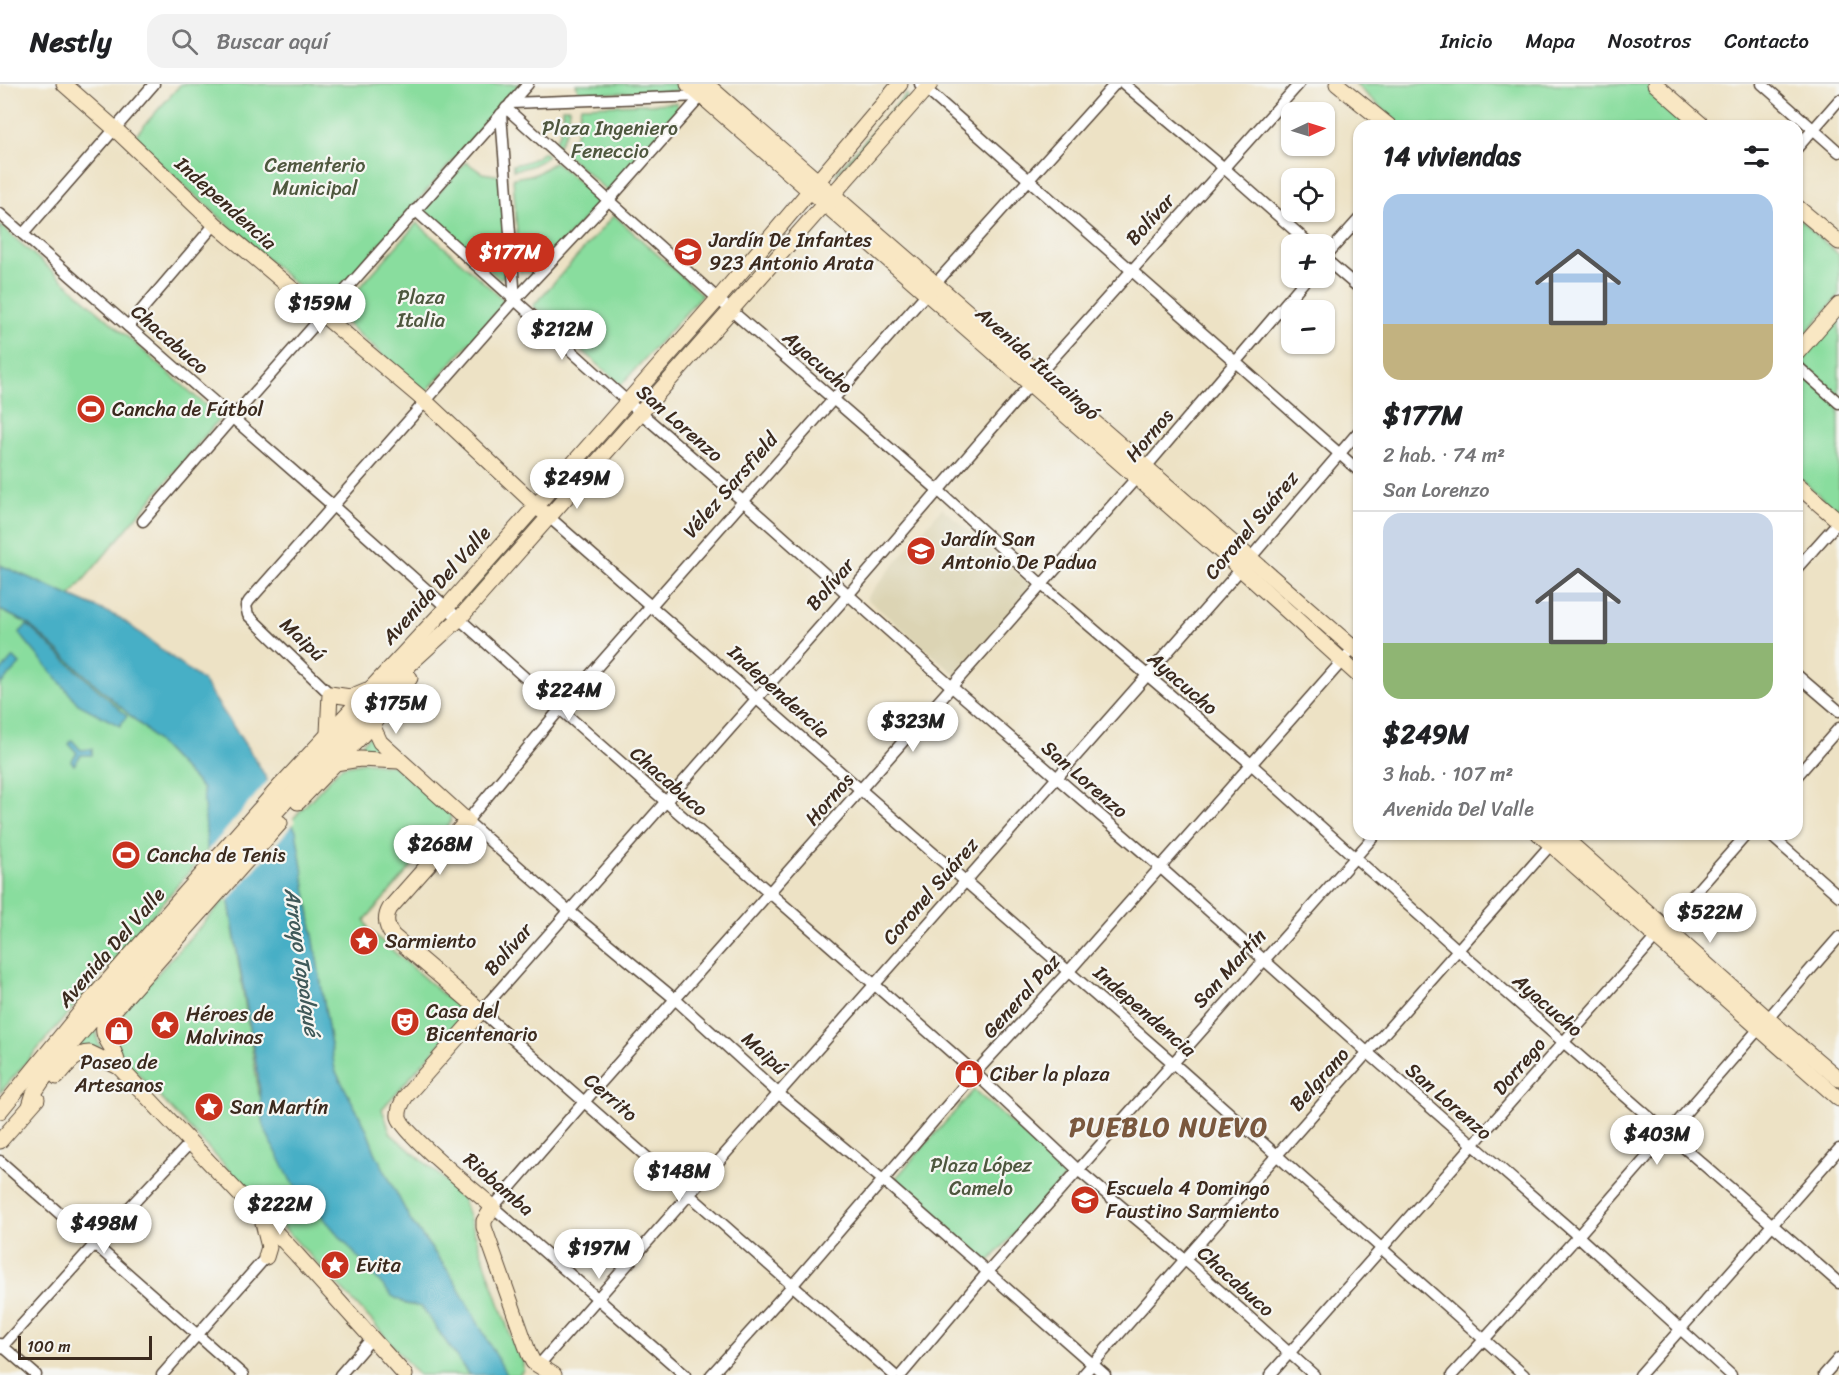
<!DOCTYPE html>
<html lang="es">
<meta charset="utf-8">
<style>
:root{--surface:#fff;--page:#f2f2f2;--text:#202124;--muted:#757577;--line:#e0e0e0;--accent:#c8321e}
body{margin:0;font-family:Sriracha,sans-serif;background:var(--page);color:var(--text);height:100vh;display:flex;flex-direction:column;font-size:22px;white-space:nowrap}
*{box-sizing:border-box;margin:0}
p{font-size:20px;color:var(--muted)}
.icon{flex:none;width:33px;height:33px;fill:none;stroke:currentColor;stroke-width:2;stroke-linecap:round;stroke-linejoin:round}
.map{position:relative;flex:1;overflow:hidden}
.sheet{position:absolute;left:1353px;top:36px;width:450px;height:720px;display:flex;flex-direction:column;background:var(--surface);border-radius:18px;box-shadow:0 2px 4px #0004}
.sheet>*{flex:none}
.needle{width:39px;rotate:86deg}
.controls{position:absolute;left:1281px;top:18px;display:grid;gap:12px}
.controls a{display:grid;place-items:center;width:54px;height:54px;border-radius:12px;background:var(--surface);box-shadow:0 2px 4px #0004;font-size:30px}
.scale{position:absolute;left:18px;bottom:15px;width:134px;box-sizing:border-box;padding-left:6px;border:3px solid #3b2a1e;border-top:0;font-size:16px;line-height:21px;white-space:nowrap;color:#3b2a1e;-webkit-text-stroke:4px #f6f6f2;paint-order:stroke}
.price{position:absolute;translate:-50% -51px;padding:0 14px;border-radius:21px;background:#fff;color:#222;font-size:20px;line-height:39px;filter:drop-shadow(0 2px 3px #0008)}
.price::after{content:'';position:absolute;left:50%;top:36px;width:18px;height:14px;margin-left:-9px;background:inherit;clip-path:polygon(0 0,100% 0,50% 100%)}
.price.current{background:var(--accent);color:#fff}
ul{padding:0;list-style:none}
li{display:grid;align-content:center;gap:12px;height:318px;padding:0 30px}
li+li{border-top:2px solid var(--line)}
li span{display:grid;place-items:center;height:186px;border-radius:18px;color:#555}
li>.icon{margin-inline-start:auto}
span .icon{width:108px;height:108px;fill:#fffc;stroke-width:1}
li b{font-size:26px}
h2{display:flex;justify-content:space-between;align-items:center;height:72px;padding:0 30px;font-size:26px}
header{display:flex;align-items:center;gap:36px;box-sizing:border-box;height:84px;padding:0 30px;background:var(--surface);border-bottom:2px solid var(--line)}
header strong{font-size:28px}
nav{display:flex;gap:33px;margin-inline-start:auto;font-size:21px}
.search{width:420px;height:54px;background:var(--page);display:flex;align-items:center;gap:15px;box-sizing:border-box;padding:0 21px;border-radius:18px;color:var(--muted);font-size:22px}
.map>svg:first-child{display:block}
.built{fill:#dcd4b4}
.green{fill:#89dd9e;stroke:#62845e;stroke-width:1.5}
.water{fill:#47afc6;stroke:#416c72;stroke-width:1.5}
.pier{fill:#ede2c5}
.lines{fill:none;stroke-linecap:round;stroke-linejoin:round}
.street-casing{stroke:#564637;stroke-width:13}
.secondary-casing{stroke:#564637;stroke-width:17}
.street{stroke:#fff;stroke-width:10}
.secondary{stroke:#f9e7c3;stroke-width:15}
.labels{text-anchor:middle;stroke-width:4.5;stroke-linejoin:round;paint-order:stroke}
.park-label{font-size:20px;fill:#4e573e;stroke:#f6f6f2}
.street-label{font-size:20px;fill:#3b2a1e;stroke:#f6f6f2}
.poi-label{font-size:20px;fill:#3b2a1e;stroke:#f6f6f2;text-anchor:start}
.water-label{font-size:21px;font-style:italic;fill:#3f5959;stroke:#f6f6f2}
.district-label{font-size:26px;font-weight:bold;letter-spacing:1.5px;fill:#7a583e;stroke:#f6f6f2}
</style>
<header>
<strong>Nestly</strong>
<div class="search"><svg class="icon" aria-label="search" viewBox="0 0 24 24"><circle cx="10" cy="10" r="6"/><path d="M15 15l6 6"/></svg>Buscar aquí</div>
<nav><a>Inicio</a><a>Mapa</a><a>Nosotros</a><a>Contacto</a></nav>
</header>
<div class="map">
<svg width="1839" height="1291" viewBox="0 0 1839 1291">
<rect width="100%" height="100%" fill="#f6f6f2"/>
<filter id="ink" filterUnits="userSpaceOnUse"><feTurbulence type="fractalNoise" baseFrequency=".0167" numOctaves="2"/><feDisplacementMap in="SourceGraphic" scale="12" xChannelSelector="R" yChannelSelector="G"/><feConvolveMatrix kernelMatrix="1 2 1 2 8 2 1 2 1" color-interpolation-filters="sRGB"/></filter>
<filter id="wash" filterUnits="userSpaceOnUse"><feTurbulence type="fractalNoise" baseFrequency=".008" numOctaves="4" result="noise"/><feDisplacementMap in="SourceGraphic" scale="24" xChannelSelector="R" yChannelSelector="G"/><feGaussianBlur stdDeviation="1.35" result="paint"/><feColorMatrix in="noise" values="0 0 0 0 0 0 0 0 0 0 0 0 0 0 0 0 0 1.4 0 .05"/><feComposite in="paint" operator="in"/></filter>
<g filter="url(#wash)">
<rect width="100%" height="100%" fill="#ede2c5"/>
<path class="built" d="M 942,424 L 1033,502 L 957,592 L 866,514 Z"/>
<g class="green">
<path d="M 181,0 L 520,0 L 323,225 L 132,55 Z"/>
<path d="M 576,0 L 676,0 L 677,7 L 579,10 Z"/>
<path d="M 1355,0 L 1646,0 L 1694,42 L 1402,42 Z"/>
<path d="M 906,10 L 908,12 L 837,91 L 836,89 Z"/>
<path d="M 677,19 L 677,31 L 608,108 L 565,69 L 576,49 L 581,22 Z"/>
<path d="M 563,24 L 569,24 C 570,39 566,49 558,62 L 554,58 C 562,47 564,38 563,24 Z"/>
<path d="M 544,68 L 548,72 C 537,81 527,84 513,86 L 513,81 C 525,79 534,76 544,68 Z"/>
<path d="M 466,78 L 482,89 L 501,92 L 508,191 L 499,194 L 423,126 Z"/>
<path d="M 555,78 L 601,117 L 534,189 L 520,188 L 513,94 L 536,90 Z"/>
<path d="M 614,131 L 702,211 L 621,301 L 533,222 Z"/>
<path d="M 1797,133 L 1839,171 L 1839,212 L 1797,259 Z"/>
<path d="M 417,139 L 506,218 L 425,309 L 336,230 Z"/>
<path d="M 0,141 L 220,334 L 70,512 L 0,481 Z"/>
<path d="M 1839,230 L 1839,429 L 1797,392 L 1797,277 Z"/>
<path d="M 713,233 L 715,234 L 645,314 L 643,312 Z"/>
<path d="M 624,334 L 625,335 L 555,414 L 553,413 Z"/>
<path d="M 532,437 L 534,439 L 464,518 L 462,516 Z"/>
<path d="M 0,526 L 27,539 L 143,643 L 203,705 L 208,766 L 0,1009 Z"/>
<path d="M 372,649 L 382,669 L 352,671 Z"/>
<path d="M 364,678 L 394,682 L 450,730 L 451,738 L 365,836 L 369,846 L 462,927 L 463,934 L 382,1025 L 391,1050 L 458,1107 L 464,1118 L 515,1265 L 523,1277 L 523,1286 L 519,1291 L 507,1291 L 500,1282 L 451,1191 L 411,1137 L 375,1068 L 366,1044 L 335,986 L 296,747 L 291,737 L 341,683 Z"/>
<path d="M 228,812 L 259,1010 L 406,1220 L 422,1223 L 469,1291 L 418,1291 L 371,1236 L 121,972 L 109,943 Z"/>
<path d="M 98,939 C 94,953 99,961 105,973 L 75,966 Z"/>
<path d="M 974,1006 L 1068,1090 L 988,1179 L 895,1095 Z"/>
</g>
<g class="water">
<path d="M 0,481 L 120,534 L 203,597 L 258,680 L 296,747 L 335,986 L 366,1044 L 375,1068 L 411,1137 L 451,1191 L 507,1291 L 469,1291 L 422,1223 L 406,1220 L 392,1212 L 291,1097 L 264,1044 L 258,991 L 228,812 L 208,776 L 203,705 L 143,643 L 27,539 L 0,526 Z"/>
<path d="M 27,541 L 127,632 L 120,642 L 78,620 L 19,549 Z"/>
<path d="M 13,573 L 20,580 L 0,601 L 0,588 Z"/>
<path d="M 72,656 L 81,666 L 92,665 L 92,671 L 81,671 L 74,681 L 71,677 L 77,669 L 69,660 Z"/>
</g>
<path class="pier" d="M 270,694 L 295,738 L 226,819 L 225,813 L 205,777 L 205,770 Z"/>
</g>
<g filter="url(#ink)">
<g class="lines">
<g class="street-casing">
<g id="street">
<path d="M 920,0 L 1359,387"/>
<path d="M 1124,0 L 1224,84 L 1310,160"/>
<path d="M 1762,0 L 1839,68"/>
<path d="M 511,19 L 701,12"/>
<path d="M 506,24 L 718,215 L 939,407 L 1042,501 L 1251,680 L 1458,866 L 1839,1199"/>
<path d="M 501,30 L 515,216"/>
<path d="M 1797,64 L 1839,16"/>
<path d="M 415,126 L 628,318 L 744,418 L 952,603 L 1161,784 L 1367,968 L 1578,1152 L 1731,1291"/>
<path d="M 0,130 L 332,421 L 560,625 L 875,901 L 975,989 L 1078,1086 L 1184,1175 L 1314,1291"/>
<path d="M 1359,135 L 1324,174 L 1359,204"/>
<path d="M 23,150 L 154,0"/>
<path d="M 128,242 L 215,140"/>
<path d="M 1797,282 L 1839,319"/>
<path d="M 549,433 L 1173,979 L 1524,1291"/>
<path d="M 143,437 L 233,333 L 528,0"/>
<path d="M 1797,484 L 1839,437"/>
<path d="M 1797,591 L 1839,627"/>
<path d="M 330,610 L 248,531 L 246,522 L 249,517 L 515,216 L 609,116 L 705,8"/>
<path d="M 1797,692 L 1839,644"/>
<path d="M 1769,750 L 1839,812"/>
<path d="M 0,1077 L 243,1291"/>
<path d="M 0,1260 L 36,1291"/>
<path d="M 0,1265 L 94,1161 L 190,1059"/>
<path d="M 538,1282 L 1241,485 L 1359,347"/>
<path d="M 162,1291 L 266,1173"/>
<path d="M 340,1291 L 372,1254"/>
<path d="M 685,1291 L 493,1123 L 584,1018 L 1146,383 L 1307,194"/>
<path d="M 711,1291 L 791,1203 L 975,989 L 1068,888 L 1359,558"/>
<path d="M 894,1291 L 481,927 L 848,511 L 1039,290 L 1299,0"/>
<path d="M 901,1291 L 987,1189 L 1376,750"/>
<path d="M 1083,1291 L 1554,757"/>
<path d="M 1105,1291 L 884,1097 L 779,1010 L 676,916 L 569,827 L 467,737 L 560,625 L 927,209 L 1115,0"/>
<path d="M 1270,1291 L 1747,750"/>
<path d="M 1452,1291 L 1578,1152 L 1839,853"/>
<path d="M 1640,1291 L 1839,1065"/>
<path d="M 1824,1291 L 1839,1274"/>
</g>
</g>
<g class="secondary-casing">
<g id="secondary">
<path d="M 64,0 L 114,44 L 215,140 L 426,318 L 542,427"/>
<path d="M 688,0 L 1241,485 L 1359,592"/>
<path d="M 706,0 L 1359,569"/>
<path d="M 1337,0 L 1389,42"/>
<path d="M 1655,0 L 1703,42"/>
<path d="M 1797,123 L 1839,158"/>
<path d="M 1797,269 L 1839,221"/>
<path d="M 1797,401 L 1839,437"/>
<path d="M 372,641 L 380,658 L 467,737 L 390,824 C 384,834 386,843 393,852 L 481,927 L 406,1012 C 402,1018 398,1025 399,1033 C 403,1049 477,1109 493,1123 L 484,1137 L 484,1143 L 529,1270 L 533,1278 L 554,1291"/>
<path d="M 328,649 L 330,610 L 350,613 L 367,606"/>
<path d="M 335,679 L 360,675 L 399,677"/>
<path d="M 298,718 L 372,641 L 410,594"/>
<path d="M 280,739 L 107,934 C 99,949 107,955 114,968 C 116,972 117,978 119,983 L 297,1171 L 405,1291"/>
<path d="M 1539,750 L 1839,1015"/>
<path d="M 1560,750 L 1768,935 L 1839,995"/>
<path d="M 57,993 C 67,982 75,968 90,969 L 119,983"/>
<path d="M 30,1022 L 34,1009 L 42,997 L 67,965 L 203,808 L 412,578 L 459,535 L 930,0"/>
<path d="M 0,1027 L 83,925 L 281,701 L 446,524 L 718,215 L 900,0"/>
<path d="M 0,1057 L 37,1015"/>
<path d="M 263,1139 L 269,1163 L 266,1173"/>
</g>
</g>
<use href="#street" class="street"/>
<use href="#secondary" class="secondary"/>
</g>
</g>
<defs>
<g id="school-disc" transform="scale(1.5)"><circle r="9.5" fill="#c8321e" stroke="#f6f6f2"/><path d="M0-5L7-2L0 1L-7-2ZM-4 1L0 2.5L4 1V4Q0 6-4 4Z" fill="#fff"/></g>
<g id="stadium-disc" transform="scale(1.5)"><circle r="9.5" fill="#c8321e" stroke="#f6f6f2"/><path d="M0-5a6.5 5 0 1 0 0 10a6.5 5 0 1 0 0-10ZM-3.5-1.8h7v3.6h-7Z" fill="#fff"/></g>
<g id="sight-disc" transform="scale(1.5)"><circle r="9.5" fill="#c8321e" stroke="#f6f6f2"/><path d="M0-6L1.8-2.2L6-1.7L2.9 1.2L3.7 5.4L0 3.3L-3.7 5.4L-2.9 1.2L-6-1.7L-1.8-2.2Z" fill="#fff"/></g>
<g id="theatre-disc" transform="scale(1.5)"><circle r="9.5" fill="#c8321e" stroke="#f6f6f2"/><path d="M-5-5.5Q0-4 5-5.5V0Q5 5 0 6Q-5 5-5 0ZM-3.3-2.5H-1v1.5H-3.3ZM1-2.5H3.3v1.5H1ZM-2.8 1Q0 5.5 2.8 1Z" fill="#fff"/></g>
<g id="shop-disc" transform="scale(1.5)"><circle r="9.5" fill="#c8321e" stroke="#f6f6f2"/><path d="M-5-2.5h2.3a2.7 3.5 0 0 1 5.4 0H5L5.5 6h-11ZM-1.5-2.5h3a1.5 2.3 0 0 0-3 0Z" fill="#fff"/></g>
</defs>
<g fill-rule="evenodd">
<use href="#school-disc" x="688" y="168"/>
<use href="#stadium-disc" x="91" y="325"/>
<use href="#school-disc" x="921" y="467"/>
<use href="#stadium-disc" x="126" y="771"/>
<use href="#sight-disc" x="364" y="857"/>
<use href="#theatre-disc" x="405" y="938"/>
<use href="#sight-disc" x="165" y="941"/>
<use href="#shop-disc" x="119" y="947"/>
<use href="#shop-disc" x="969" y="990"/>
<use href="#sight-disc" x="209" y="1023"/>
<use href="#school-disc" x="1085" y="1116"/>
<use href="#sight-disc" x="335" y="1181"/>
</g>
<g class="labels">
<g class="park-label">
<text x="610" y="51">Plaza Ingeniero<tspan x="610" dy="23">Feneccio</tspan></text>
<text x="315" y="88">Cementerio<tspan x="315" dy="23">Municipal</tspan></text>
<text x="421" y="220">Plaza<tspan x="421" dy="23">Italia</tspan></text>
<text x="981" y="1088">Plaza López<tspan x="981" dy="23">Camelo</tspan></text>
</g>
<g class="street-label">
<text transform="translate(226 119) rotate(42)" y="7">Independencia</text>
<text transform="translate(1150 135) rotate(-48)" y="7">Bolívar</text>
<text transform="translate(170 255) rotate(41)" y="7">Chacabuco</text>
<text transform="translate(818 278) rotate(41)" y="7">Ayacucho</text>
<text transform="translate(1038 279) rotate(42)" y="7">Avenida Ituzaingó</text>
<text transform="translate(680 339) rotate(41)" y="7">San Lorenzo</text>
<text transform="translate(1149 351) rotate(-50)" y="7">Hornos</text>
<text transform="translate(730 401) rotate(-49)" y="7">Vélez Sarsfield</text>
<text transform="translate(1251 441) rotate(-50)" y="7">Coronel Suárez</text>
<text transform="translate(830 500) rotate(-49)" y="7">Bolívar</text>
<text transform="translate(436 501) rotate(-48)" y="7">Avenida Del Valle</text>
<text transform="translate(303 555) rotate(43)" y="7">Maipú</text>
<text transform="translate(1183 599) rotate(41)" y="7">Ayacucho</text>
<text transform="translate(779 607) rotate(42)" y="7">Independencia</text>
<text transform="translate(1085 695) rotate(41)" y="7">San Lorenzo</text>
<text transform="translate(669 697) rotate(41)" y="7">Chacabuco</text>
<text transform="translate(829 715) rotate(-49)" y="7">Hornos</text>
<text transform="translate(930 807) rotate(-49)" y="7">Coronel Suárez</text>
<text transform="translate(111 863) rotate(-49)" y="7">Avenida Del Valle</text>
<text transform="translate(508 865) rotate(-49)" y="7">Bolívar</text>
<text transform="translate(1229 884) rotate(-48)" y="7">San Martín</text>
<text transform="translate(1021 912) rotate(-48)" y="7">General Paz</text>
<text transform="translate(1548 921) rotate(41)" y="7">Ayacucho</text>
<text transform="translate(1145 927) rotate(41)" y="7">Independencia</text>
<text transform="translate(765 969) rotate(42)" y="7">Maipú</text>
<text transform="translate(1519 982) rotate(-49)" y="7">Dorrego</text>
<text transform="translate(1319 995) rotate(-48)" y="7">Belgrano</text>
<text transform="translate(611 1013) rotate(41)" y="7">Cerrito</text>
<text transform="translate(1449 1017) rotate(41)" y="7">San Lorenzo</text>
<text transform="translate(499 1100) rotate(41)" y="7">Riobamba</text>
<text transform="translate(1236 1197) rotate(42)" y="7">Chacabuco</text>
</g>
<g class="poi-label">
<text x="709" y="163">Jardín De Infantes<tspan x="709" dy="23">923 Antonio Arata</tspan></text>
<text x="112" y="332">Cancha de Fútbol</text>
<text x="942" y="462">Jardín San<tspan x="942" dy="23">Antonio De Padua</tspan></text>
<text x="147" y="778">Cancha de Tenis</text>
<text x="385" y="864">Sarmiento</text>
<text x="426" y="934">Casa del<tspan x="426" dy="23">Bicentenario</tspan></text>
<text x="186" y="937">Héroes de<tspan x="186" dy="23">Malvinas</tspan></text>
<text x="119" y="985" text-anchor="middle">Paseo de<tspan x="119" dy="23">Artesanos</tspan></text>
<text x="990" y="997">Ciber la plaza</text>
<text x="230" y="1030">San Martín</text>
<text x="1106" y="1111">Escuela 4 Domingo<tspan x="1106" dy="23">Faustino Sarmiento</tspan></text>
<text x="356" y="1188">Evita</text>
</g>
<g class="water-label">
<text transform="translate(302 878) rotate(82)" y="7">Arroyo Tapalqué</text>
</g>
<g class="district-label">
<text x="1169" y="1052">PUEBLO NUEVO</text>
</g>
</g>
</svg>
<div class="controls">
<a><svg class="needle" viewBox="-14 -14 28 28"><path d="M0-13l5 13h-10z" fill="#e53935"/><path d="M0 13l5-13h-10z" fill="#757577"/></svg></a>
<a><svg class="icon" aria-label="locate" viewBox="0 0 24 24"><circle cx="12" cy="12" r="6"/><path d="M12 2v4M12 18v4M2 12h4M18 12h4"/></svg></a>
<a>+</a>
<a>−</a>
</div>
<div class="scale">100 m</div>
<b class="price current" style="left:510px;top:200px">$177M</b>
<b class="price" style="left:320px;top:251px">$159M</b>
<b class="price" style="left:562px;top:277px">$212M</b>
<b class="price" style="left:577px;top:426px">$249M</b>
<b class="price" style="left:569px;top:638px">$224M</b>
<b class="price" style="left:396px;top:651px">$175M</b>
<b class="price" style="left:913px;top:669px">$323M</b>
<b class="price" style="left:440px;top:792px">$268M</b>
<b class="price" style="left:1710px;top:860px">$522M</b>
<b class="price" style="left:1657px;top:1082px">$403M</b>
<b class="price" style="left:679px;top:1119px">$148M</b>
<b class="price" style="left:280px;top:1152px">$222M</b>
<b class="price" style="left:104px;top:1171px">$498M</b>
<b class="price" style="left:599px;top:1196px">$197M</b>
<section class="sheet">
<h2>14 viviendas<svg class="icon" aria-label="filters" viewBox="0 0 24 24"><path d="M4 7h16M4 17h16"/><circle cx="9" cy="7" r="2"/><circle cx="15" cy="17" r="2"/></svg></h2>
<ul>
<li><span style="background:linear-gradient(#a9c7e8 70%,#c2b280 0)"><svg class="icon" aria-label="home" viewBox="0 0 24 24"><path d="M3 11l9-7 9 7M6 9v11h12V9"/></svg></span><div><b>$177M</b><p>2 hab. · 74 m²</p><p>San Lorenzo</p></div></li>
<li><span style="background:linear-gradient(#c9d6e8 70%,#8fb573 0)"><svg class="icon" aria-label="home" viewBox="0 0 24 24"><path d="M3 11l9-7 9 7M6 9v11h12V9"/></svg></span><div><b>$249M</b><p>3 hab. · 107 m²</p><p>Avenida Del Valle</p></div></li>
</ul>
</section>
</div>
